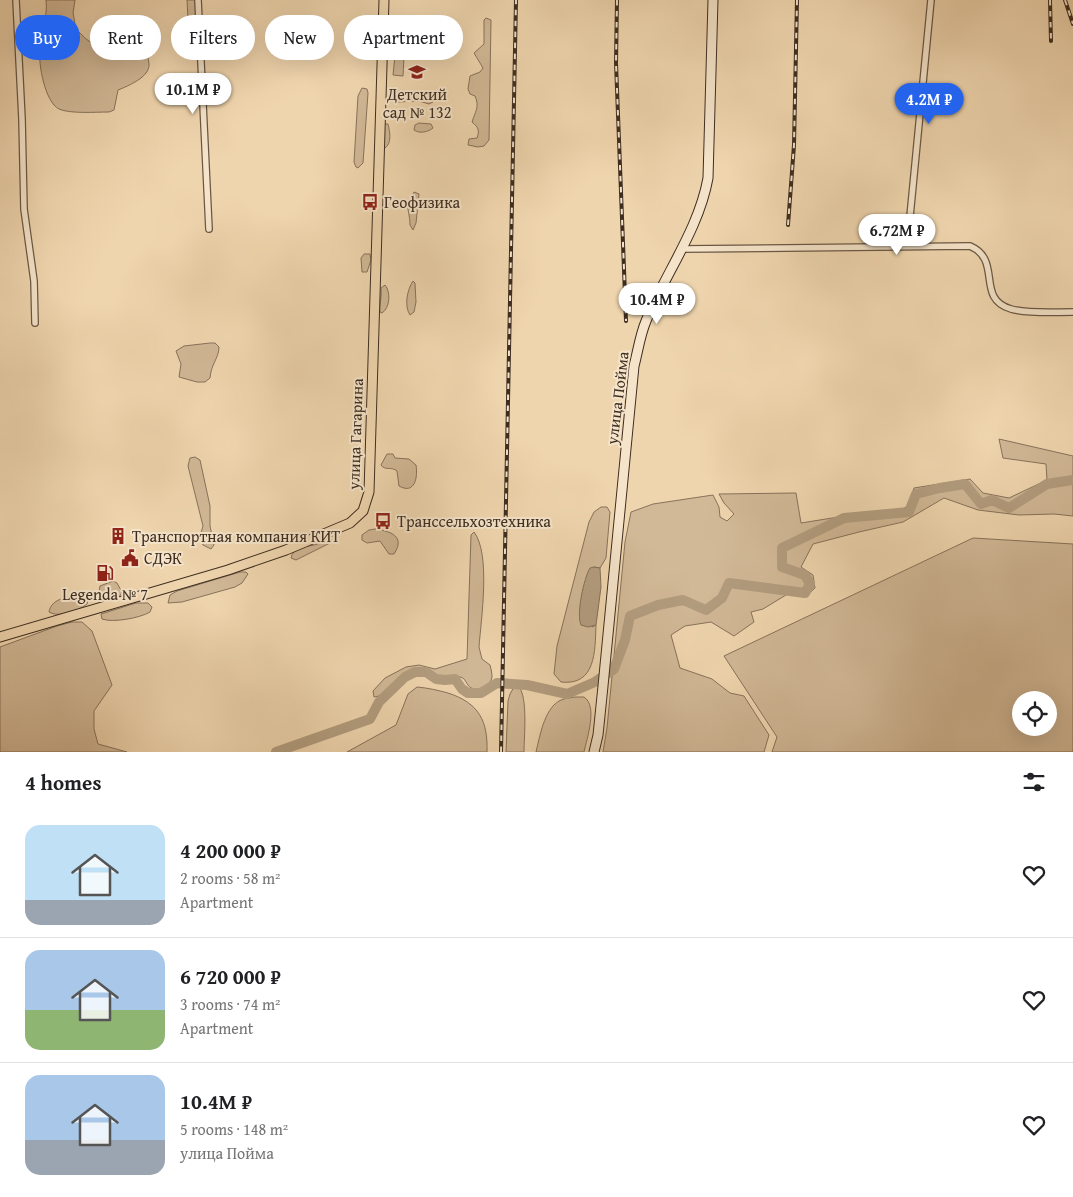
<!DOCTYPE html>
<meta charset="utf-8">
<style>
:root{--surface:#fff;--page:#f6f6f6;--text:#202124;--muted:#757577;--line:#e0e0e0;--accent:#2563eb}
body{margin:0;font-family:"Gentium Book Plus",serif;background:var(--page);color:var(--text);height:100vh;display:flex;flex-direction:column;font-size:19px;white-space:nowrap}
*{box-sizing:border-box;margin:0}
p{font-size:16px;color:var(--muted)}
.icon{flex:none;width:28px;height:28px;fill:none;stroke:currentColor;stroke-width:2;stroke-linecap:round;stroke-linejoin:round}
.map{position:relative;height:752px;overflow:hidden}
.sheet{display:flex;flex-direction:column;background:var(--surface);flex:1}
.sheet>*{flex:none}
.top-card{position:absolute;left:15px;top:15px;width:500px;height:45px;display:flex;gap:10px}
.tools{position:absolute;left:1012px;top:691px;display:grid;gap:10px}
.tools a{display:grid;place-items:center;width:45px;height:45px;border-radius:50%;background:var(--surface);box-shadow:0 5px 20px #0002;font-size:25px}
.price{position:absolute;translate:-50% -42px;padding:0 11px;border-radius:18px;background:#fff;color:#222;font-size:16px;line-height:32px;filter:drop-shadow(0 1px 2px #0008)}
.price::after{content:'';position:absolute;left:50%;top:30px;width:15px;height:11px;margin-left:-8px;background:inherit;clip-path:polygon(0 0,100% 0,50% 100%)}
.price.selected{background:var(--accent);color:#fff}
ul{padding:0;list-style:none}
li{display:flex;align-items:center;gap:15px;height:125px;padding:0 25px}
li+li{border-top:1px solid var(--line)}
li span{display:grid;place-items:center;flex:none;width:140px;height:100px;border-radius:15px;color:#555}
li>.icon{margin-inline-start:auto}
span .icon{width:60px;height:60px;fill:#fffc;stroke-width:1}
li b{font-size:21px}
h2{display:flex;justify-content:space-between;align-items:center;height:60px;padding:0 25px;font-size:21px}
.pill{padding:0 18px;border-radius:22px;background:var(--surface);box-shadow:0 5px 20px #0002;font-size:18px;line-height:45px}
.pill.selected{background:var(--accent);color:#fff}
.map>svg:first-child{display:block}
.green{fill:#d1b896;stroke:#87725b;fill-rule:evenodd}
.water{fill:#b29c7e;stroke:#837058}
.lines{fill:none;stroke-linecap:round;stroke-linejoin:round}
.river{stroke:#b29c7e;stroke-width:10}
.street-casing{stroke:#6a5744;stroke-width:8}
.secondary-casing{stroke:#3d2d20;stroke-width:11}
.primary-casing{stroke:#3d2d20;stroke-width:11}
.street{stroke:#f5e4ca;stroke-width:5.5}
.secondary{stroke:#f5e4ca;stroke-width:9}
.primary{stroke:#efd5ae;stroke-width:9}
.rail-casing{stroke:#3d2d20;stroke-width:4}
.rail{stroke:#f5e4ca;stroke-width:2;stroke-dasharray:5.5;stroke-linecap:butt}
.labels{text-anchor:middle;stroke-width:4;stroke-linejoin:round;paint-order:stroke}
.poi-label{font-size:16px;fill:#3d2d20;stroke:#f5e4ca;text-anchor:start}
.street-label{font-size:16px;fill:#3d2d20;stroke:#f5e4ca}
</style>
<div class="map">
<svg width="1073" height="752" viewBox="0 0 1073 752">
<rect width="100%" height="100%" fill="#efd5ae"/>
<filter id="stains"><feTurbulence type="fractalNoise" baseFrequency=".004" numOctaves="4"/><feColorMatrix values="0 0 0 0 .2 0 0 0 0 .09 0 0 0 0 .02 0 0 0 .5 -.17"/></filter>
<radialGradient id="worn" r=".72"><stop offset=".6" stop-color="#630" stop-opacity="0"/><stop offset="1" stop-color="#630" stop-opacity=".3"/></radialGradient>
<g class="green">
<path d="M 46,0 L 75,0 L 73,13 L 76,29 C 81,34 87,41 94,44 C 111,53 148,36 149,64 C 150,77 128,86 118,90 L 114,110 L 109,112 C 96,112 70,114 59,109 C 45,102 38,64 40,49 C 41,32 48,17 46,0 Z"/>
<path d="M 187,0 L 196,0 L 197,51 L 195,59 L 190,57 Z"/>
<path d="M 486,18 L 491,20 L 489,140 L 484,146 L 478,147 L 468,145 L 469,139 L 477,138 C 480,130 478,127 472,122 C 475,112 480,107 475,96 L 470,94 L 468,89 L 470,76 L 480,72 L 483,68 L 474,53 L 484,44 L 484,20 Z"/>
<path d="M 431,36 L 447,40 L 447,45 C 434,56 431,47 419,46 C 411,45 407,49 399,45 L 399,39 L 404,37 Z"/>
<path d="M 395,56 L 404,57 L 403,76 L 393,75 Z"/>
<path d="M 362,88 L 367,89 L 368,93 L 363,163 L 358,168 L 356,167 L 354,162 L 358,96 Z"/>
<path d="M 397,91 L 423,92 L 433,97 L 433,102 L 429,104 L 419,101 L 397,102 L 395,92 Z"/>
<path d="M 419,123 L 431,124 L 433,128 C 428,132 420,134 414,130 L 415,125 Z"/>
<path d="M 383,124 L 388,124 C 390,132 392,143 385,148 L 383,147 Z"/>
<path d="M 414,192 L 419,194 L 416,223 L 413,230 L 410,225 C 410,216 407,207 407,201 L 411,199 Z"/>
<path d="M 364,254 L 370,254 L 371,260 L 367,272 L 362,272 L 361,258 Z"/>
<path d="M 413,281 L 415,283 L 416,302 L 414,312 L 410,315 C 404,306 407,290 413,281 Z"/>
<path d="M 385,285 C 391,292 390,308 382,313 L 380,312 C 379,305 382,298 381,288 Z"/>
<path d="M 210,343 L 215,343 L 219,347 C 219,358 211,364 210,378 L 205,382 L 197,382 L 179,377 L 181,364 L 176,351 L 184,346 Z"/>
<path d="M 999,439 L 1073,456 L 1073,516 L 1054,514 L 1019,515 L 978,510 L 944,498 L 903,522 L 859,532 L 813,544 L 801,567 L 813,575 L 815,588 L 805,597 L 791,592 L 763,609 L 751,612 L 754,622 L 734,636 L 711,622 L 685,626 L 671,635 L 680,668 L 712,679 L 730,693 L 744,696 L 769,735 L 764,752 L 603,752 L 607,728 L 625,542 L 631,512 L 653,504 L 713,495 L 719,507 L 720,517 L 727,521 L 734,514 L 724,503 L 719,494 L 796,493 L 801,523 L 851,515 L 899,511 L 908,506 L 914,488 L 970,479 L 983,493 L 1009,498 L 1047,480 L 1046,464 L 1003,458 Z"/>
<path d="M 387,454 L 393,454 L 395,458 L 409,459 L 416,465 C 418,477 415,495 399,486 L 397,471 C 391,466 385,471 381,465 Z"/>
<path d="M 195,457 L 200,460 L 210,506 L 210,526 L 214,545 L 211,549 L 203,545 L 199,539 L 203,526 L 188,466 L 190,458 Z"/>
<path d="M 601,507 L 607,507 L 610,512 L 606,558 L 600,568 L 594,567 L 592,627 L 596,625 C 595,651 596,686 561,682 L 554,674 L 557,646 L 589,522 L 594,512 Z"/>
<path d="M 375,529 C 390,531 406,536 394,554 L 389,554 L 380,541 L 367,543 L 362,540 L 362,535 L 369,530 Z"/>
<path d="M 474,532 C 491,554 481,620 479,647 L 482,659 L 490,665 C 491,669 492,673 492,677 C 491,686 478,691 471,688 C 466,685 466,678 460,677 C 453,675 444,678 437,676 C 432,675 428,671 423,670 C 397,668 391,696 374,697 L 373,691 L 385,678 L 406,667 L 419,665 L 435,669 L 467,659 L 471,535 Z"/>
<path d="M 973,538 L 1073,544 L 1073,752 L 772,752 L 777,737 L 724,656 ZM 1021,700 L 1049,700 L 1049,728 L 1021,728 Z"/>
<path d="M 329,539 L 334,541 L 296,560 L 291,558 C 293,547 305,547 314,545 C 319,544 324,541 329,539 Z"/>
<path d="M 240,572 L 246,572 L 248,574 L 242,583 L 235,587 L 182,602 L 168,603 L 170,595 L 177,591 Z"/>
<path d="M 113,581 L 117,583 L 122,592 C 118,602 110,603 101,598 L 99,592 L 100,586 Z"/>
<path d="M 82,595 L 88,601 L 87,604 C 79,611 59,618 49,612 C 51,598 70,596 82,595 Z"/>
<path d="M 136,603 L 148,603 L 152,607 L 150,612 C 140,618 113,623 102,619 L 101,614 Z"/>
<path d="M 72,622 L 82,622 L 92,631 L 112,685 L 94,711 L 94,729 L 98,744 L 127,752 L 0,752 L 0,647 L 57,626 Z"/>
<path d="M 417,687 C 428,688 437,690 448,693 C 479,703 488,721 487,752 L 347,752 L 396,725 L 408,694 Z"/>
<path d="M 514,687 L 519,687 C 528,698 524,737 524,752 L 506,752 L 508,701 L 510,694 Z"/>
<path d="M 575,697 L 584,697 C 598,706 587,738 584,752 L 536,752 C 540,736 544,710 559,701 C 564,698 570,698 575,697 Z"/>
</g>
<path class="water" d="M 594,567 L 600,568 L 601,587 L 596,625 L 588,627 L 581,625 C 576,614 584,578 590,568 Z"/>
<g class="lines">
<path class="river" d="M 276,752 L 370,719 L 379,702 L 405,677 L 415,672 L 426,672 L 436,679 L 445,680 L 455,679 L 462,689 L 468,693 L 481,693 L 497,683 L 527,685 L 567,694 L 595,682 L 614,669 L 625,640 L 630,616 L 658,605 L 683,600 L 706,610 L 722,598 L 729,583 L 805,593 L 810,584 L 805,575 L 782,567 L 782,548 L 844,518 L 909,512 L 916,494 L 940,488 L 965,484 L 981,504 L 992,500 L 1009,508 L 1047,484 L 1073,480"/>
<g class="street-casing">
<g id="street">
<path d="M 16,0 L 22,119 L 24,209 L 34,281 L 35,323"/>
<path d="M 198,0 L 209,229"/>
<path d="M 905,246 L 908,237 L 931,0"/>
<path d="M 682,249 L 970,246 C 1003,260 975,299 1011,309 C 1029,314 1054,312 1073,312"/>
</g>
</g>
<g class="secondary-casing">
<path id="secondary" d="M 594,752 L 598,735 L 603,686 L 634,366 C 638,351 640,335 646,321 C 665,274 699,229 708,178 L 713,0"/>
</g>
<g class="primary-casing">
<path id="primary" d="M 0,637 L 228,570 L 286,550 L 350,523 L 363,511 L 369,492 L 384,0"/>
</g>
<use href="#street" class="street"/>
<use href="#secondary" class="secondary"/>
<use href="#primary" class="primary"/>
<g class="rail-casing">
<g id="rail">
<path d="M 617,0 L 616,63 L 626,321"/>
<path d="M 1050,0 L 1051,41"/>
<path d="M 1065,0 L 1073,24"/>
<path d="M 788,225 L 794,145 L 797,0"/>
<path d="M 501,752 L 516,0"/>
</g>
</g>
<use href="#rail" class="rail"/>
</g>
<defs>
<g id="school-bare" transform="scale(1.35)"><path d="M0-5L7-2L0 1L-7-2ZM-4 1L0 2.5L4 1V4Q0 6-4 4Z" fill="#8f2418" stroke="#f5e4ca" stroke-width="2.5" paint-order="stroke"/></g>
<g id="bus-bare" transform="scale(1.35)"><path d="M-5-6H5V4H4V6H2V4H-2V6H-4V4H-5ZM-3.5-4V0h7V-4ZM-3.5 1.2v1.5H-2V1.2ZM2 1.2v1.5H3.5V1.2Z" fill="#8f2418" stroke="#f5e4ca" stroke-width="2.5" paint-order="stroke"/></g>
<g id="building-bare" transform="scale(1.35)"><path d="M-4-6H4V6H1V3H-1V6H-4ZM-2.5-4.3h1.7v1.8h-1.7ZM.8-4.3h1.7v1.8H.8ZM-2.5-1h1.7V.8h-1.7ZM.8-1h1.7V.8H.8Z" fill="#8f2418" stroke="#f5e4ca" stroke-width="2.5" paint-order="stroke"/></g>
<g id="civic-bare" transform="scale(1.35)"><path d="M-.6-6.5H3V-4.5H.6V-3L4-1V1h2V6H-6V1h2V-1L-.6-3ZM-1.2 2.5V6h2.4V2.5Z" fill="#8f2418" stroke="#f5e4ca" stroke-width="2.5" paint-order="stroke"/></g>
<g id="fuel-bare" transform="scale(1.35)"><path d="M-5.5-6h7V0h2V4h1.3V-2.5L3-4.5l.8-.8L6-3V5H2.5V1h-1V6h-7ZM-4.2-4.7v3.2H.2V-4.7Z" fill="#8f2418" stroke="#f5e4ca" stroke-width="2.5" paint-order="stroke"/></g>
</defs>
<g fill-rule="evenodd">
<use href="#school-bare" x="417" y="72"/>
<use href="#bus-bare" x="370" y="202"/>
<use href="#bus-bare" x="383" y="521"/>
<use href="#building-bare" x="118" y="536"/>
<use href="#civic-bare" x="130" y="558"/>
<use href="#fuel-bare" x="105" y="573"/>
</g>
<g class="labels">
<g class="poi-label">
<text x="417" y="100" text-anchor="middle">Детский<tspan x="417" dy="18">сад № 132</tspan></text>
<text x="384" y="208">Геофизика</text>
<text x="397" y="527">Транссельхозтехника</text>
<text x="132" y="542">Транспортная компания КИТ</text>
<text x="144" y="564">СДЭК</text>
<text x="105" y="600" text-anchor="middle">Legenda № 7</text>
</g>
<g class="street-label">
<text transform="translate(617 398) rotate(-83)" y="6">улица Пойма</text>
<text transform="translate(355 434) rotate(-88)" y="6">улица Гагарина</text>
</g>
</g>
<rect width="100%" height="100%" filter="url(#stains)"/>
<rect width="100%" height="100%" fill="url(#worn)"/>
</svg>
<div class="tools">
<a><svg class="icon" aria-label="locate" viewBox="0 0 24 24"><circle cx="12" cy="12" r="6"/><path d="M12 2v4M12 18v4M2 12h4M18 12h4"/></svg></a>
</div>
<b class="price" style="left:193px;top:115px">10.1M ₽</b>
<b class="price selected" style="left:929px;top:125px">4.2M ₽</b>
<b class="price" style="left:897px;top:256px">6.72M ₽</b>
<b class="price" style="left:657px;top:325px">10.4M ₽</b>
<div class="top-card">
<a class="pill selected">Buy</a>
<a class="pill">Rent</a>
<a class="pill">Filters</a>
<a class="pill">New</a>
<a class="pill">Apartment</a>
</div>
</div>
<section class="sheet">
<h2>4 homes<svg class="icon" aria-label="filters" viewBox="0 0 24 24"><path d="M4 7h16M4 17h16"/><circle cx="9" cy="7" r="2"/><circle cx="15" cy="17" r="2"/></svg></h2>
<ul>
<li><span style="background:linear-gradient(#bfe0f5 75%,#9aa5b1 0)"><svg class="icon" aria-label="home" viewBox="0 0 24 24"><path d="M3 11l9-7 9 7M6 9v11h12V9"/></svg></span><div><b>4 200 000 ₽</b><p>2 rooms · 58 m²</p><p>Apartment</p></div><svg class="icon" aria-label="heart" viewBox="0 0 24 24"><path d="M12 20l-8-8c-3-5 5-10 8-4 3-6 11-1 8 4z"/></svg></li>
<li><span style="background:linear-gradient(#a9c7e8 60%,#8fb573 0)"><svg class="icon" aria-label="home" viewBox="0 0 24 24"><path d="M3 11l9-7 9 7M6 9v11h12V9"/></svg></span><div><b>6 720 000 ₽</b><p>3 rooms · 74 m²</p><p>Apartment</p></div><svg class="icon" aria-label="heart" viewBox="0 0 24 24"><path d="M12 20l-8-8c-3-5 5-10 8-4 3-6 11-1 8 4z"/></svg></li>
<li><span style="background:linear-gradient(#a9c7e8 65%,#9aa5b1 0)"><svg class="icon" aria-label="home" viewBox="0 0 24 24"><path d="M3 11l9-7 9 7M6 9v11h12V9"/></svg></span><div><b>10.4M ₽</b><p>5 rooms · 148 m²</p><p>улица Пойма</p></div><svg class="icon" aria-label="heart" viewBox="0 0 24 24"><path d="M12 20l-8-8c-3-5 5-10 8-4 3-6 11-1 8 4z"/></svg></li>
</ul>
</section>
